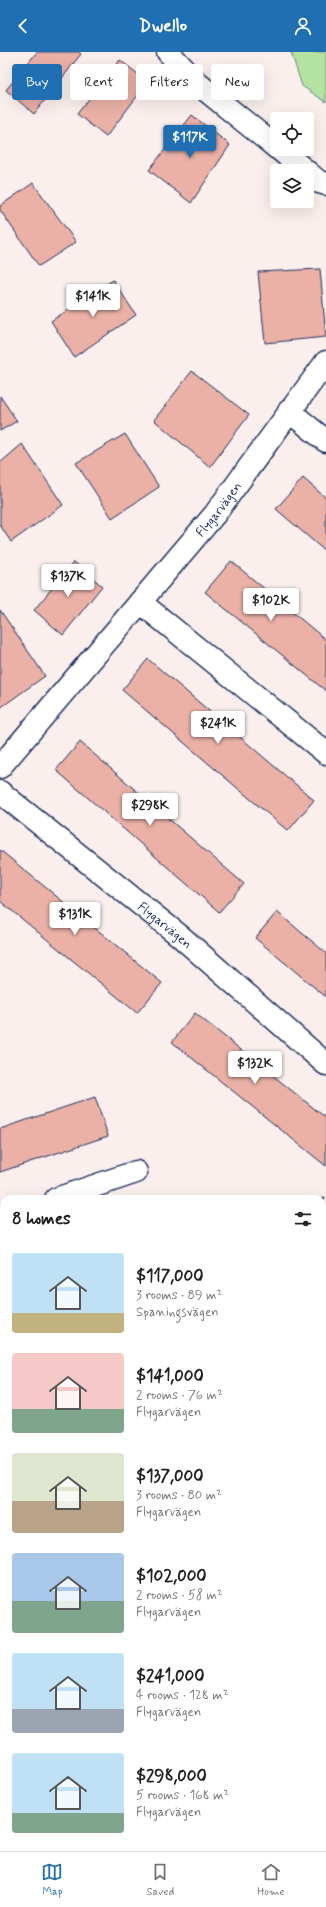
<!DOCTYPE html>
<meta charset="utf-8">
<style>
:root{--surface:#fff;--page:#f6f6f6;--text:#202124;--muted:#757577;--line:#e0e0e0;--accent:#1f6fb2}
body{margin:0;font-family:Mynerve,sans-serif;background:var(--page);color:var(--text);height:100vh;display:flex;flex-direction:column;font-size:15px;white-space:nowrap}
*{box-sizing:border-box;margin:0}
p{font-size:13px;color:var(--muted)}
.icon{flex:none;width:22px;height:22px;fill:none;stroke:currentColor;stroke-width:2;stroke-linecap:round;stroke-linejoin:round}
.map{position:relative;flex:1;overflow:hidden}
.side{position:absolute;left:0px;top:1143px;width:326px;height:656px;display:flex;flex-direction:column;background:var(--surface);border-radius:12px 12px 0 0;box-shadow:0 4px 16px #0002}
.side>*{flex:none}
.hud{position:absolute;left:12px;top:12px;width:302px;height:36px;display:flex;gap:8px}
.tools{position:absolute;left:270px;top:60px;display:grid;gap:8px}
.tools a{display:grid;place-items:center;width:44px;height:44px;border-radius:4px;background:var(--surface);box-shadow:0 4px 16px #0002;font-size:20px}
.price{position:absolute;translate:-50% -34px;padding:0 9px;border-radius:4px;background:#fff;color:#222;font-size:13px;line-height:26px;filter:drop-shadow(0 1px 2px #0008)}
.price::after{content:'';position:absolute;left:50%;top:24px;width:12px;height:9px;margin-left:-6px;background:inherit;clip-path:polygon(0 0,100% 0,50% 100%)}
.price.on{background:var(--accent);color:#fff}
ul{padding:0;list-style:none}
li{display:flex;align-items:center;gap:12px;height:100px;padding:0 12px}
li span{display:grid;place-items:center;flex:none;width:112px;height:80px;border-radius:4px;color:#555}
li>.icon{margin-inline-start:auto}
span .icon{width:48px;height:48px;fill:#fffc;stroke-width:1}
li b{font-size:17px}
h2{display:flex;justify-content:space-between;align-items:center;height:48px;padding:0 12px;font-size:17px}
.chip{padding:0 14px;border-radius:4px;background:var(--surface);box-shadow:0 4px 16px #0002;font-size:14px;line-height:36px}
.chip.on{background:var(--accent);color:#fff}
header{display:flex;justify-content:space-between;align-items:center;height:52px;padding:0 12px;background:var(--accent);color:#fff;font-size:18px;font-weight:700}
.menu{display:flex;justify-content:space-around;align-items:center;height:56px;border-top:1px solid var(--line);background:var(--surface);font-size:11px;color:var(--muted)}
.menu a{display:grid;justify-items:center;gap:2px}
.menu .on{color:var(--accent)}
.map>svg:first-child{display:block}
.green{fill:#b4e2a1;stroke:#688880}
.building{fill:#ebb1a7;stroke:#1b2f5e}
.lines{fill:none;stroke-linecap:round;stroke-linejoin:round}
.minor-casing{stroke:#1b2f5e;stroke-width:25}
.path{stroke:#1b2f5e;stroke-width:2.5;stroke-dasharray:4 3;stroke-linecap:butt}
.minor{stroke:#fff;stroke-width:22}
.labels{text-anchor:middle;stroke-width:4;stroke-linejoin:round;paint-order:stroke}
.street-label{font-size:13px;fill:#1b2f5e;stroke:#fff}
</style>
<header><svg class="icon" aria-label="back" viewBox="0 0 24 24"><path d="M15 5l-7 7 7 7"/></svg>Dwello<svg class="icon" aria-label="person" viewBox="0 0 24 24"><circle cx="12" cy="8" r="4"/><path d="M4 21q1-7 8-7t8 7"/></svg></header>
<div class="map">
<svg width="326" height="1799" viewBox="0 0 326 1799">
<rect width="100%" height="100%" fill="#fbefed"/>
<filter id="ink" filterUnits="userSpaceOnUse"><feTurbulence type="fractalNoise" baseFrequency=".025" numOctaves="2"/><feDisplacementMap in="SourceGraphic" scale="8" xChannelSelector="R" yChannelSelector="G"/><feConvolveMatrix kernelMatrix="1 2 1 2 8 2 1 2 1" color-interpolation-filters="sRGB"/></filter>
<g filter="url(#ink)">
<g class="green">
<path d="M 291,0 L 326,0 L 326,50 L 302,34 Z"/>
<path d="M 0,1693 L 4,1695 L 4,1795 L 64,1795 L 65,1799 L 0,1799 Z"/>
</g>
<g class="building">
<path d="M 37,0 L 79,0 L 81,2 L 34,62 L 6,38 Z"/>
<path d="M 120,8 L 148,30 L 106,85 L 77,62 Z"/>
<path d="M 192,63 L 230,93 L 191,151 L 149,118 Z"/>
<path d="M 33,131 L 76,190 L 39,214 L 0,158 L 0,154 Z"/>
<path d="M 320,217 L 326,285 L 265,291 L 258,220 Z"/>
<path d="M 113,228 L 136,263 L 74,305 L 51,269 Z"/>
<path d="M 192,319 L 249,363 L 210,415 L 154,368 Z"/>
<path d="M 0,344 L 17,369 L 0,379 Z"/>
<path d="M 125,382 L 159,435 L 112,466 L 76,411 Z"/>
<path d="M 22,392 L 63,453 L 11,490 L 0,473 L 0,411 Z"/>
<path d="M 303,426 L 326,446 L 326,500 L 276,457 Z"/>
<path d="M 231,509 L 326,588 L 326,639 L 205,540 Z"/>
<path d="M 74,510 L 102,534 L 63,583 L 34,558 Z"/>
<path d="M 0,558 L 45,624 L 0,656 Z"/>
<path d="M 148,607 L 314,748 L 288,779 L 122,638 Z"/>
<path d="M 80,690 L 244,832 L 219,860 L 56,718 Z"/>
<path d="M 0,798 L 162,931 L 137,961 L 0,849 Z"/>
<path d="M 277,860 L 326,901 L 326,945 L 255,886 Z"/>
<path d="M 195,961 L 326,1066 L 326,1114 L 172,990 Z"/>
<path d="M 95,1045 L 108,1084 L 0,1120 L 0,1077 Z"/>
<path d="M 326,1216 L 326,1259 L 322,1261 L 322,1217 Z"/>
<path d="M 4,1217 L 4,1259 L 0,1260 L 0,1218 Z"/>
<path d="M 4,1323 L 4,1341 L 0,1329 L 0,1325 Z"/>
<path d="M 322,1616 L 326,1627 L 326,1649 L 322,1650 Z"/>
<path d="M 4,1624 L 4,1679 L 0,1673 L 0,1626 Z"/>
<path d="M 326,1716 L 326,1759 L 322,1760 L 322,1717 Z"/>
<path d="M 146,1795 L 226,1795 L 215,1799 L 147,1799 Z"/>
</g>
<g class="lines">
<g class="minor-casing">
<g id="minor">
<path d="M 168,0 L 197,31 L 277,96"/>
<path d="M 279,97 L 306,119"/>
<path d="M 307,120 L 319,130 L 326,132"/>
<path d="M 289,359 L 326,389"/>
<path d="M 140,550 L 326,701"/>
<path id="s1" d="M 0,715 L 215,462 L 326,310"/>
<path id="s2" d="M 0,740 L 180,884 L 326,1012"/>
<path d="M 56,1147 L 136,1120"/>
<path d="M 0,1166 L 4,1164"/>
<path d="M 322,1304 L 326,1302"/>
<path d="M 0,1420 L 4,1418"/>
<path d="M 0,1480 L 4,1490"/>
<path d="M 322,1556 L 326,1554"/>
<path d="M 97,1795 L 98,1799"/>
</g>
</g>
<g class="path">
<path d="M 322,1148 L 326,1145"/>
<path d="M 322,1378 L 326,1389"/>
</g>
<use href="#minor" class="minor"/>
</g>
</g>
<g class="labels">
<g class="street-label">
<text dy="5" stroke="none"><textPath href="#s1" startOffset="338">Flygarvägen</textPath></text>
<text dy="5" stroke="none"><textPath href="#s2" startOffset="212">Flygarvägen</textPath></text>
</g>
</g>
</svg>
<div class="tools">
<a><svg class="icon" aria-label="locate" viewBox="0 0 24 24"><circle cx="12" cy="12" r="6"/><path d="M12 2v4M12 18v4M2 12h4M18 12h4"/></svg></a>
<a><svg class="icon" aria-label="layers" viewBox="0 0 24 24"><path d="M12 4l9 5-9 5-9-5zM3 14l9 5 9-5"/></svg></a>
</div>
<b class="price on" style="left:190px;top:107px">$117K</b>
<b class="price" style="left:93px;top:266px">$141K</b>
<b class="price" style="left:68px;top:546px">$137K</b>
<b class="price" style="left:271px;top:570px">$102K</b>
<b class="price" style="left:218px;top:693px">$241K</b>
<b class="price" style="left:150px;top:775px">$298K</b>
<b class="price" style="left:75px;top:884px">$131K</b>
<b class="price" style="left:255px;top:1033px">$132K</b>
<div class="hud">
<a class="chip on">Buy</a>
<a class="chip">Rent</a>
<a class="chip">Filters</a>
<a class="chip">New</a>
</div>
<section class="side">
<h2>8 homes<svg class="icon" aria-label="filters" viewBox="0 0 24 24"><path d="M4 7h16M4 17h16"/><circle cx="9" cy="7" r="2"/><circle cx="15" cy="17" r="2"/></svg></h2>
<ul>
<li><span style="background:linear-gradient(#bfe0f5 75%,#c2b280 0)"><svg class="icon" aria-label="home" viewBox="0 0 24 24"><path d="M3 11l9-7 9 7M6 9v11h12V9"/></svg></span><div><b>$117,000</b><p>3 rooms · 89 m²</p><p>Spaningsvägen</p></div></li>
<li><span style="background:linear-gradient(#f6c9c9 70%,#7fa58c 0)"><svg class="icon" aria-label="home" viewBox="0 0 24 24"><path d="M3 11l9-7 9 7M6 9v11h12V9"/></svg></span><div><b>$141,000</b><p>2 rooms · 76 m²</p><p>Flygarvägen</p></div></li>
<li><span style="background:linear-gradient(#dfe7d0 60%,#b9a48a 0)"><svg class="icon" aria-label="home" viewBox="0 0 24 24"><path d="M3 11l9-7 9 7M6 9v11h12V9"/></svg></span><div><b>$137,000</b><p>3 rooms · 80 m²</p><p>Flygarvägen</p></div></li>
<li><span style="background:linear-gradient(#a9c7e8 60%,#7fa58c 0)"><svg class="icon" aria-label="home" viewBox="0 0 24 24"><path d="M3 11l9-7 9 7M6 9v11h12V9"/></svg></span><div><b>$102,000</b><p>2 rooms · 58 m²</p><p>Flygarvägen</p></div></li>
<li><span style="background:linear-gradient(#bfe0f5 70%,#9aa5b1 0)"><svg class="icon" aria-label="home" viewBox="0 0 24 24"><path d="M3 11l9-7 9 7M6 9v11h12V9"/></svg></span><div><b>$241,000</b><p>4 rooms · 128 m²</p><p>Flygarvägen</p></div></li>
<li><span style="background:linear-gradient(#bfe0f5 75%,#7fa58c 0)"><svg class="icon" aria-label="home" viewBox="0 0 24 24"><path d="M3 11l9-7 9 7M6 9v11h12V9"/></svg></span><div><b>$298,000</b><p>5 rooms · 168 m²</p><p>Flygarvägen</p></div></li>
</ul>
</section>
</div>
<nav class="menu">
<a class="on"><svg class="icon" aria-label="map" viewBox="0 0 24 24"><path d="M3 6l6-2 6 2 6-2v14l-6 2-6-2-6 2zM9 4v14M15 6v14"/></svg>Map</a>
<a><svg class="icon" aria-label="saved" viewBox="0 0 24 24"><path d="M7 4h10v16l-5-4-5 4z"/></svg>Saved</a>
<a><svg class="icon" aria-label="home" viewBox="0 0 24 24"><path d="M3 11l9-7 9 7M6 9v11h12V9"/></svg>Home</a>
</nav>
